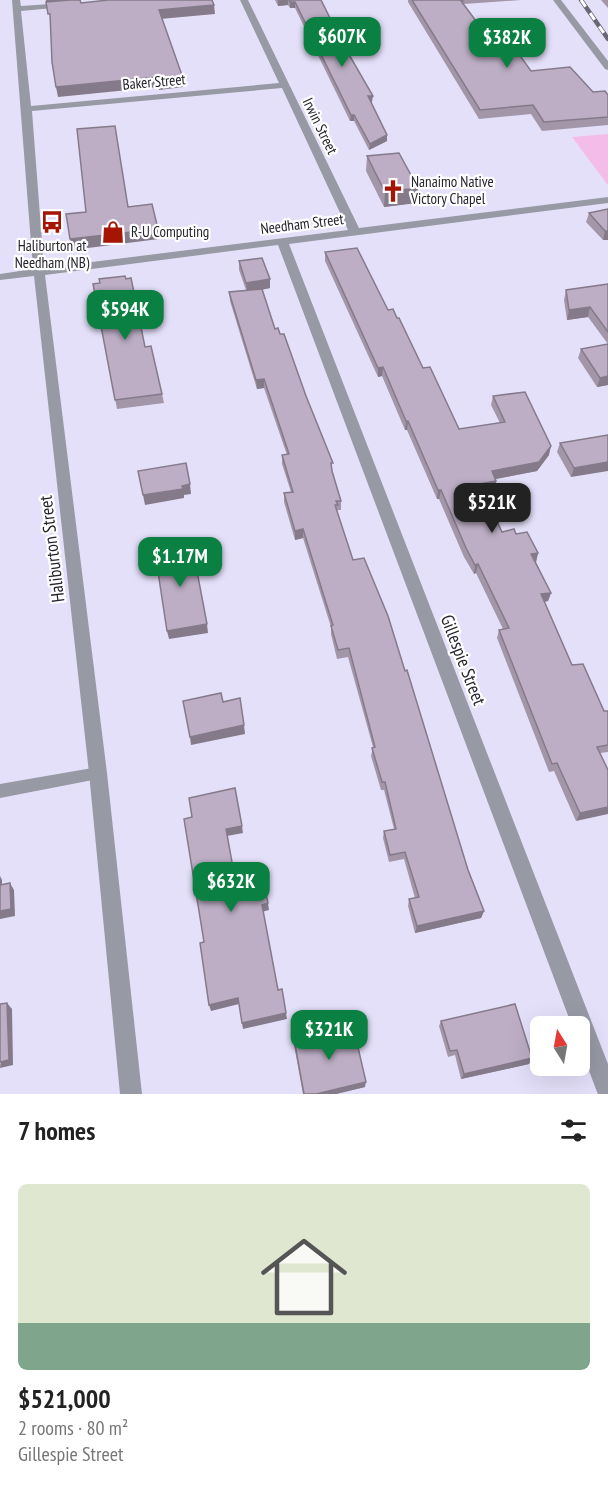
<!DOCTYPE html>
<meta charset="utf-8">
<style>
:root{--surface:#fff;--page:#f6f6f6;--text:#222;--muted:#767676;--accent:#0b8043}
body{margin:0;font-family:"PT Sans Narrow",sans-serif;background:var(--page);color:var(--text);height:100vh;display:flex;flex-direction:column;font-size:22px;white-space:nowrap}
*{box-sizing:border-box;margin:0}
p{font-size:20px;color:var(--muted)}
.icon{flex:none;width:33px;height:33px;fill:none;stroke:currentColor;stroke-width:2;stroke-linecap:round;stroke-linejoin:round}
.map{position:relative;height:1094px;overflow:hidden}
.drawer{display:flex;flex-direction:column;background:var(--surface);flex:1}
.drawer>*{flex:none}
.needle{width:39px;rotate:349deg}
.buttons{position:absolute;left:530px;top:1016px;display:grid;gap:12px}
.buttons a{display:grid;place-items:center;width:60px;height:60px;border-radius:9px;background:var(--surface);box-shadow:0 6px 24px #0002;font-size:30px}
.price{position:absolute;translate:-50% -51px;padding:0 14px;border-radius:12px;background:var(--accent);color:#fff;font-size:20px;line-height:39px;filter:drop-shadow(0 2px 3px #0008)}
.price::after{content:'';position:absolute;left:50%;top:36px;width:18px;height:14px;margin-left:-9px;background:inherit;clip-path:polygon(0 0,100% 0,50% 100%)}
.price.selected{background:#222;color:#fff}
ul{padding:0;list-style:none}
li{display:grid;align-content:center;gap:12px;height:318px;padding:0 18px}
li span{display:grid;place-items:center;height:186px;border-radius:9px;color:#555}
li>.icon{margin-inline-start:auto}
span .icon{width:108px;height:108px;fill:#fffc;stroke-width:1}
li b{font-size:26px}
h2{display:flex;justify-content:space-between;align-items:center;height:72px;padding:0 18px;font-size:26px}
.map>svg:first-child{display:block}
.green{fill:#f4bde9}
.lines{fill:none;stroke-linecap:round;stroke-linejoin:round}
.lane{fill:#979aa5;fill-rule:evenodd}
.street{fill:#979aa5;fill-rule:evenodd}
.rail-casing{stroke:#696676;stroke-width:4.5}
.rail{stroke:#fff;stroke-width:3;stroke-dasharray:8;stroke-linecap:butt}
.wall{fill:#a396a9}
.shaded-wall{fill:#847a8a}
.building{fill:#bdaec5;stroke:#847a8a;stroke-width:1.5}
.labels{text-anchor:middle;stroke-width:4.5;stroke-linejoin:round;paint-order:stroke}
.far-street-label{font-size:15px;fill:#25232d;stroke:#fff}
.far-poi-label{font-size:15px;fill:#25232d;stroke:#fff;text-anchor:start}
.street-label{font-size:18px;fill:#25232d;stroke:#fff}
</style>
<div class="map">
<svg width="608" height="1094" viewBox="0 0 608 1094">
<rect width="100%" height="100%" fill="#e5e0fa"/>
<path class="green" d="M 608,134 L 608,184 L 607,184 L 572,137 Z"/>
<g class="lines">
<path class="lane" d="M 98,767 L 103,768 L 105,773 L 103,778 L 98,779 L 0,798 L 0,784 Z"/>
<g class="street">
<path d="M 12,0 L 20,0 L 21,6 L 65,3 L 69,5 L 65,7 L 21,11 L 31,106 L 279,83 L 240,0 L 248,0 L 359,228 L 608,197 L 608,203 L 289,244 L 608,1064 L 608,1094 L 598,1094 L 597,1092 L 579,1044 L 579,1026 L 572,1026 L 278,245 L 45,275 L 107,773 L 142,1094 L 120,1094 L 89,773 L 34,276 L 0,280 L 0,274 L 33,269 ZM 282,88 L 348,230 L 44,268 L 32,111 Z"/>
<path d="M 553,0 L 561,0 L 608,61 L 608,70 L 605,69 Z"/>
</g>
<g class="rail-casing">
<path id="rail" d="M 581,0 L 608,39"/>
</g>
<use href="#rail" class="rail"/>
</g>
<g class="wall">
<path d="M 275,0 L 321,0 L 372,102 L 370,102 L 387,141 L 369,150 L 354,121 L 350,121 L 295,8 L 290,8 L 288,5 L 278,6 Z"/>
<path d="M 408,0 L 521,0 L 464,4 L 491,41 L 531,71 L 593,92 L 608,95 L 608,125 L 542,131 L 531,114 L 479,119 L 408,2 Z"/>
<path d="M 601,0 L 608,0 L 608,8 Z"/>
<path d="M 367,156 L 418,188 L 416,203 L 384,207 L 366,171 Z"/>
<path d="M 608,209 L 608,240 L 603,240 L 586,222 L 589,213 Z"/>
<path d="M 325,252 L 397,318 L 423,368 L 459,429 L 500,423 L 491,405 L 493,396 L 549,455 L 537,471 L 496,479 L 496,481 L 495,490 L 483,492 L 502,532 L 516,534 L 538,553 L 536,562 L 551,593 L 548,601 L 544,602 L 572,665 L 604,711 L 608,711 L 608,752 L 600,753 L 608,770 L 576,821 L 554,771 L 549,772 L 497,638 L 499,630 L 503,629 L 476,573 L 474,574 L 464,557 L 439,499 L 437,499 L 407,430 L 405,430 L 382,376 L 378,377 L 325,261 Z"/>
<path d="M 239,261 L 270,288 L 262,290 L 275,329 L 332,472 L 341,501 L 341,510 L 337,510 L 337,513 L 353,560 L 484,911 L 481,918 L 415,933 L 408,906 L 409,899 L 415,898 L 404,859 L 389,862 L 383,838 L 384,831 L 394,829 L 384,790 L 381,790 L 371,756 L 373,747 L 348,657 L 337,659 L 331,634 L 331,627 L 303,538 L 295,540 L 284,502 L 284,493 L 291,492 L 282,464 L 282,455 L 287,455 L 264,388 L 257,389 L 230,301 L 229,292 L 246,290 L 239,270 Z"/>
<path d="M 93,284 L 145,347 L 162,394 L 164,403 L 117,409 Z"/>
<path d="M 608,284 L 608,385 L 597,387 L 578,358 L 581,349 L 608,344 L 588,317 L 567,320 L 564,300 L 566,290 Z"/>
<path d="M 608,435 L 571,477 L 557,452 L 560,443 Z"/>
<path d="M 441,1021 L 532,1058 L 529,1064 L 461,1079 L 455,1055 L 448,1057 L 439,1026 Z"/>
<path d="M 294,1039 L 365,1087 L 336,1094 L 303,1094 L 294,1045 Z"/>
</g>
<g class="shaded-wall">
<path d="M 46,0 L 68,0 L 46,2 Z"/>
<path d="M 278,0 L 288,0 L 288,5 L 278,6 Z"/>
<rect x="290" y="2" width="5" height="6"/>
<path d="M 214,5 L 215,14 L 160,19 L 159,10 Z"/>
<path d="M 157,77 L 158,87 L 58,97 L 56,87 Z"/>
<path d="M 183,78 L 183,87 L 159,90 L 158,80 Z"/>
<path d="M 368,96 L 373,96 L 372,102 L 367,102 Z"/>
<path d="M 351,115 L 354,115 L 354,121 L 350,121 Z"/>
<path d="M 387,135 L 387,141 L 369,150 L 370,144 Z"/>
<path d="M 418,188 L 416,203 L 384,207 L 385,192 Z"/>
<path d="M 158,229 L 159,239 L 72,250 L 70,239 Z"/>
<path d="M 605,231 L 608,231 L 608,240 L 603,240 Z"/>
<path d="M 270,279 L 270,288 L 247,292 L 246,283 Z"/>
<path d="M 590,307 L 588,317 L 567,320 L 569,310 Z"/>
<path d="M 383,367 L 382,376 L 378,377 L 378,368 Z"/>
<path d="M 608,376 L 608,385 L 597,387 L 600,378 Z"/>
<path d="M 264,379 L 264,388 L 257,389 L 256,380 Z"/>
<path d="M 406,421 L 408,421 L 407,430 L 405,430 Z"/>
<path d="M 551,446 L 549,455 L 537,471 L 490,480 L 492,471 Z"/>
<path d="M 608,462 L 608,471 L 571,477 L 574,468 Z"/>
<path d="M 496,481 L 495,490 L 477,493 L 479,484 Z"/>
<path d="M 190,484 L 191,494 L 184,495 L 184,498 L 145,505 L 143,495 Z"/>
<path d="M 438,490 L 441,490 L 439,499 L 437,499 Z"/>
<path d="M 303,529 L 303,538 L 295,540 L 295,531 Z"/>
<path d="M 538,553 L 536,562 L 531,554 Z"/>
<path d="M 478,564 L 476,573 L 474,574 L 475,565 Z"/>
<path d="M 551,593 L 548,601 L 538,603 L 541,594 Z"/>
<path d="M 207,624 L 208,633 L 169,639 L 167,631 Z"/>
<path d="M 244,725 L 245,734 L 191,745 L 190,737 Z"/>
<path d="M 608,807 L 608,814 L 576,821 L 580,813 Z"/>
<path d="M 242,826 L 243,833 L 227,836 L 226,829 Z"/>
<path d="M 0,876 L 2,880 L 2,893 L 0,890 Z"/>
<path d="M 10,883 L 14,890 L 15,916 L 0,919 L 0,911 Z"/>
<path d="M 268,903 L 269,910 L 262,912 L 262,905 Z"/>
<path d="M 484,911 L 481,918 L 415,933 L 417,926 Z"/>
<path d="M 238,998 L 239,1004 L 211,1011 L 209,1005 Z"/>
<path d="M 7,1003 L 12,1009 L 13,1065 L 0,1068 Z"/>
<path d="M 286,1013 L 287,1019 L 243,1029 L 242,1023 Z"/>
<path d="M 532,1058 L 529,1064 L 461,1079 L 464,1074 Z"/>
<path d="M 366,1082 L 365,1087 L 336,1094 L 316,1094 Z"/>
</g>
<g class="building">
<path d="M 70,0 L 80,0 L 81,3 L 108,0 L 212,0 L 214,5 L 159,10 L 183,78 L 158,80 L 157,77 L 56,87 L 52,62 L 50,14 L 48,14 L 46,2 Z"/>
<path d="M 289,0 L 321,0 L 344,46 L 373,96 L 368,96 L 387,135 L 370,144 L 354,115 L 351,115 L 295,2 L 290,2 Z"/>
<path d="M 412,0 L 462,0 L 463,1 L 461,1 L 491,41 L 508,39 L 531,71 L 570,67 L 593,92 L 605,91 L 608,95 L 608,117 L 544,122 L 533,105 L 480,110 Z"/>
<path d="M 115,126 L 128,207 L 152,204 L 158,229 L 70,239 L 66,214 L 86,212 L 77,129 Z"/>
<path d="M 399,153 L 418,188 L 385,192 L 367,156 Z"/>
<path d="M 608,209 L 608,231 L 605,231 L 589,213 Z"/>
<path d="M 357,248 L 388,310 L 393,309 L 397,318 L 399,318 L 423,368 L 430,367 L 459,429 L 505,422 L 493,396 L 525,392 L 551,446 L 539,462 L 492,471 L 496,481 L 479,484 L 502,532 L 514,529 L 516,534 L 527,532 L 538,553 L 531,554 L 551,593 L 541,594 L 572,665 L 583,664 L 604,711 L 608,711 L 608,745 L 597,747 L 608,770 L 608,807 L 580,813 L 557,763 L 552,764 L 499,630 L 509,628 L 478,564 L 475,565 L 466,548 L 441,490 L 438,490 L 408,421 L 406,421 L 383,367 L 378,368 L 325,252 Z"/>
<path d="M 262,258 L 270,279 L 246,283 L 239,261 Z"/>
<path d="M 125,276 L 126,279 L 131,278 L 145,347 L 151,346 L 162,394 L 115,400 L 93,284 L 100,283 L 99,279 Z"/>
<path d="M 608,284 L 608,332 L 590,307 L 569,310 L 566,290 Z"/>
<path d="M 262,289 L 275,329 L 278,328 L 280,334 L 284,334 L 306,396 L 333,463 L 331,463 L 332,471 L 341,501 L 336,501 L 338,505 L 335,505 L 353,560 L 364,558 L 388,616 L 405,671 L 407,670 L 468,870 L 484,911 L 417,926 L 409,899 L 419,897 L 405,852 L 390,855 L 384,831 L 396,829 L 385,782 L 382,782 L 372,748 L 375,747 L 349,648 L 338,650 L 331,626 L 333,625 L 303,529 L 295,531 L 284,493 L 293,492 L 282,455 L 289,454 L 264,379 L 256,380 L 229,292 Z"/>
<path d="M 608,344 L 608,376 L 600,378 L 581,349 Z"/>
<path d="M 608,435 L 608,462 L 574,468 L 560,443 Z"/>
<path d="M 186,463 L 190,484 L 182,486 L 183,489 L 143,495 L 138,471 Z"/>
<path d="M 192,545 L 207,624 L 167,631 L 155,552 Z"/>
<path d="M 221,693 L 223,702 L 240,698 L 244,725 L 190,737 L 183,701 Z"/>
<path d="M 235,788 L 242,826 L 226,829 L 234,873 L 260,866 L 268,903 L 262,905 L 278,990 L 282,989 L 286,1013 L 242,1023 L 238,998 L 209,1005 L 200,943 L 204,942 L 184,819 L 192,817 L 189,798 Z"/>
<path d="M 10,883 L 11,909 L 0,911 L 0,885 Z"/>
<path d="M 7,1003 L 9,1060 L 0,1062 L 0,1004 Z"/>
<path d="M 515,1004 L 532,1058 L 464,1074 L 457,1050 L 450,1051 L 441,1021 Z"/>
<path d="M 353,1026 L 366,1082 L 316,1094 L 304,1094 L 294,1039 Z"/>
</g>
<defs>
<g id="church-bare" transform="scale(1.8)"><path d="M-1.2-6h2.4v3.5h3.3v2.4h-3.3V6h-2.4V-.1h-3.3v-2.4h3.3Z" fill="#a61403" stroke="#fff" stroke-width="2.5" paint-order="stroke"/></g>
<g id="bus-bare" transform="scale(1.8)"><path d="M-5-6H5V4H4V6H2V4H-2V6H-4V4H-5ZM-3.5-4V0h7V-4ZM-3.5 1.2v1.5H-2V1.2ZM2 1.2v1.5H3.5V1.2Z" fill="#a61403" stroke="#fff" stroke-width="2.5" paint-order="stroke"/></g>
<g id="shop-bare" transform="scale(1.8)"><path d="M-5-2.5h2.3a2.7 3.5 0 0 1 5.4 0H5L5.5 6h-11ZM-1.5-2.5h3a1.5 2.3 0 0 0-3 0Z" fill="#a61403" stroke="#fff" stroke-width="2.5" paint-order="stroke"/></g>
</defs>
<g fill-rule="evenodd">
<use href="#church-bare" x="393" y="191"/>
<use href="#bus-bare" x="52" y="222"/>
<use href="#shop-bare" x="113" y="232"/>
</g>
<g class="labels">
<g class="far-street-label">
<text transform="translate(154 82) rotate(-5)" y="5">Baker Street</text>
<text transform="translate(320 126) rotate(64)" y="5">Irwin Street</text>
<text transform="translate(302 224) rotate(-7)" y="5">Needham Street</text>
</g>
<g class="far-poi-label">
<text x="411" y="187">Nanaimo Native<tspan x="411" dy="17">Victory Chapel</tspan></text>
<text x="131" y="237">R-U Computing</text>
<text x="52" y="251" text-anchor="middle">Haliburton at<tspan x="52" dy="17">Needham (NB)</tspan></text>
</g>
<g class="street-label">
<text transform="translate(52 549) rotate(-97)" y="6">Haliburton Street</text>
<text transform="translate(463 660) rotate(69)" y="6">Gillespie Street</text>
</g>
</g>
</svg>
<div class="buttons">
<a><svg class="needle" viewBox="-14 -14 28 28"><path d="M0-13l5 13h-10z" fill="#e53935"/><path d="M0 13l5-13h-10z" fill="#767676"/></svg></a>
</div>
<b class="price" style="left:342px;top:68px">$607K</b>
<b class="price" style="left:507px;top:69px">$382K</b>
<b class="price" style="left:125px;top:341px">$594K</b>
<b class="price selected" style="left:492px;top:534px">$521K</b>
<b class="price" style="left:180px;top:588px">$1.17M</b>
<b class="price" style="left:231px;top:913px">$632K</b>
<b class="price" style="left:329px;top:1061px">$321K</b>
</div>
<section class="drawer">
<h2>7 homes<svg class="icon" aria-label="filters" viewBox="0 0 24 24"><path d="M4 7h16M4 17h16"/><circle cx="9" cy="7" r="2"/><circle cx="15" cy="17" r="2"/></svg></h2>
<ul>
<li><span style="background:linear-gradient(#dfe7d0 75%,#7fa58c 0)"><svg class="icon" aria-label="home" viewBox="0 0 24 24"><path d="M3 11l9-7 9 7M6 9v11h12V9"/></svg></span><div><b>$521,000</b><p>2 rooms · 80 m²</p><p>Gillespie Street</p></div></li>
</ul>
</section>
